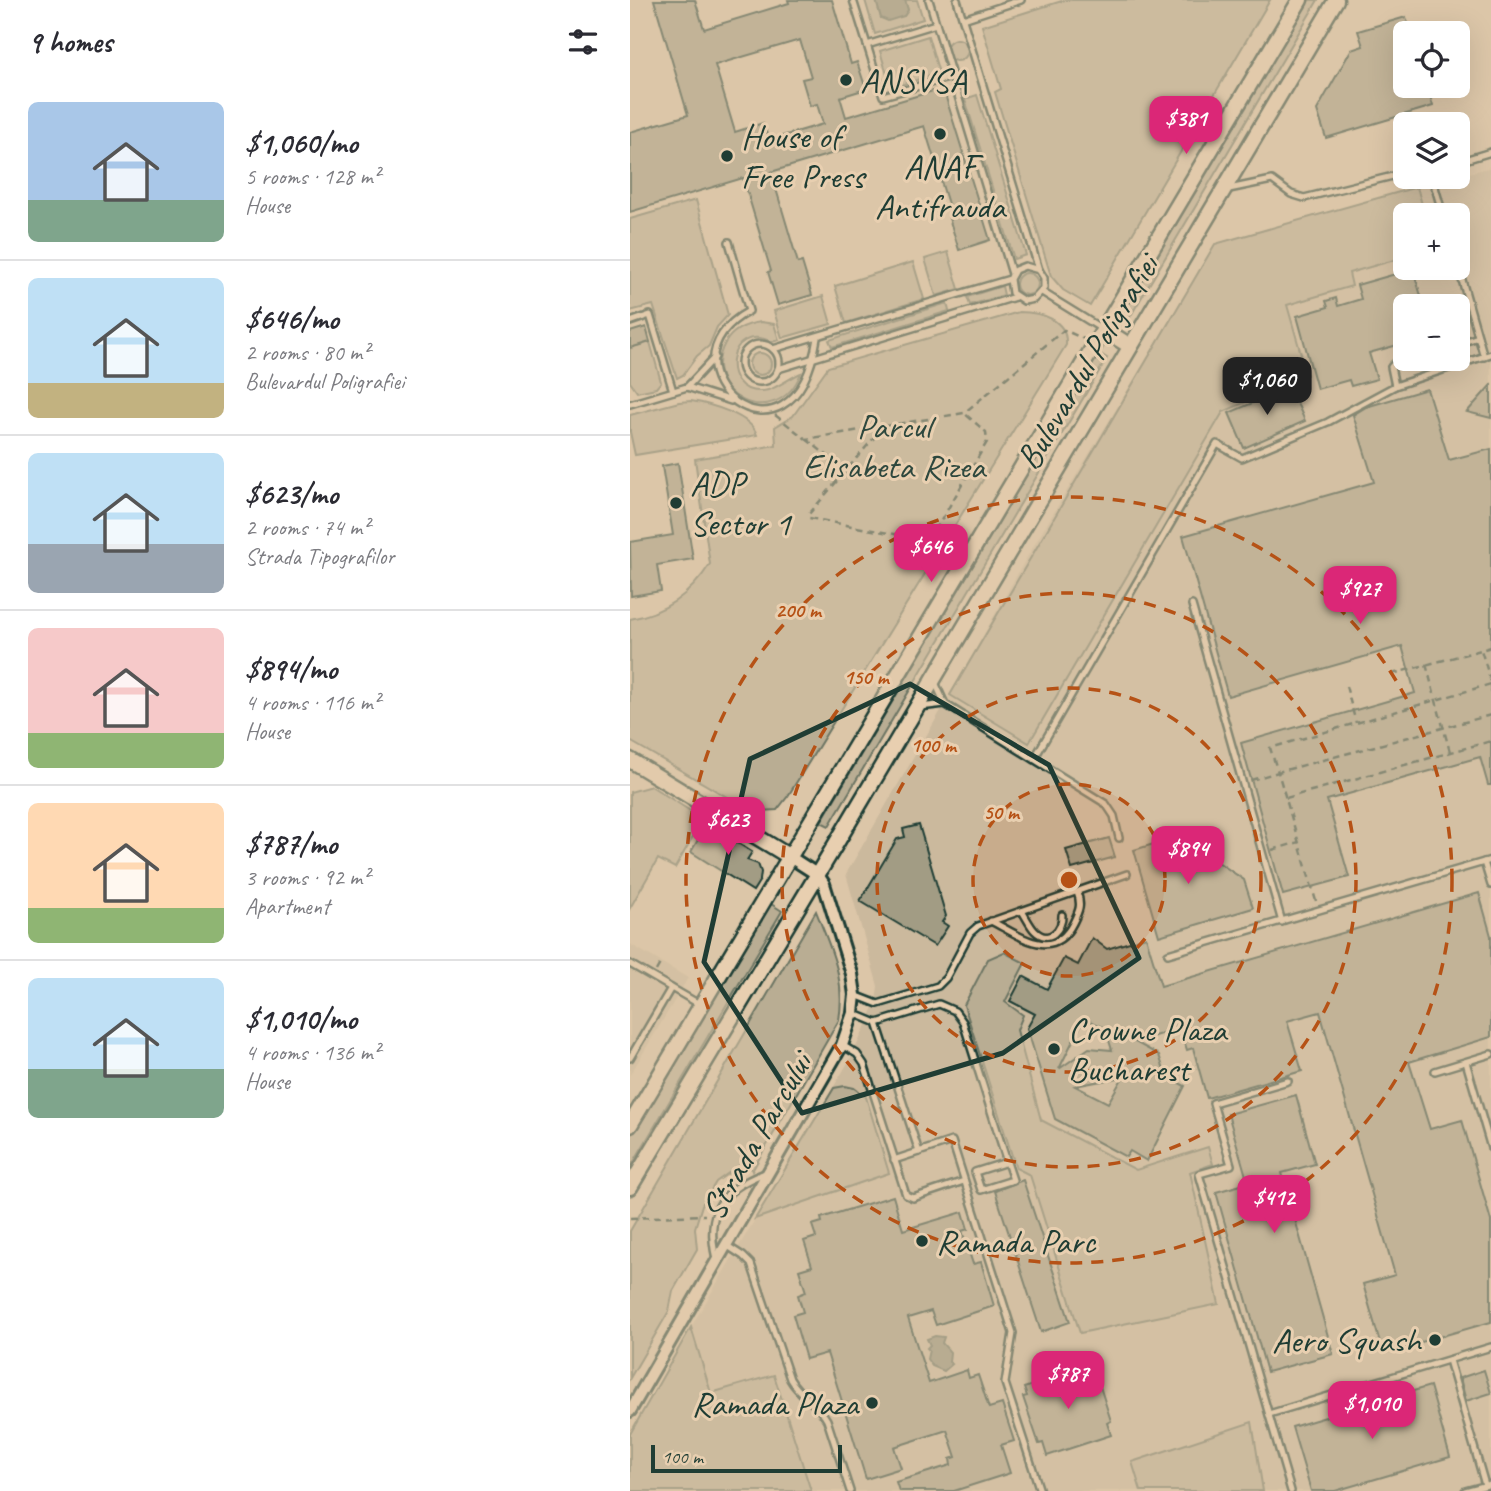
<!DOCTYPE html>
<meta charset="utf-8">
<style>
:root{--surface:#fff;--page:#f7f7f7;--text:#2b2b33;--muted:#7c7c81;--line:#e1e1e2;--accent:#db2777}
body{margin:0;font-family:Caveat,sans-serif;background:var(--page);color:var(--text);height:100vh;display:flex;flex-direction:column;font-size:26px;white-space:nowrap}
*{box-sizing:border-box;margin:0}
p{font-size:23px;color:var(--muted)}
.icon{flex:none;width:38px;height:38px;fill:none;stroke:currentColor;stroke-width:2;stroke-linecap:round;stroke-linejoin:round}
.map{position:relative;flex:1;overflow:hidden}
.side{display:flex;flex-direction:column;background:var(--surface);width:630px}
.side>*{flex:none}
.fabs{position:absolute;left:763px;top:21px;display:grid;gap:14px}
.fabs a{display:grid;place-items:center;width:77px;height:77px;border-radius:10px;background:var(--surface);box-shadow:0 7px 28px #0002;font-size:35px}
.scale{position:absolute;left:21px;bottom:18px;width:191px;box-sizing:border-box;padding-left:7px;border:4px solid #1f3d34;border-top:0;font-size:19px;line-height:24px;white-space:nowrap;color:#1f3d34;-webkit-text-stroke:5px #e8cfb0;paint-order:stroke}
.price{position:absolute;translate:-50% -60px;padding:0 16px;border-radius:14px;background:var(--accent);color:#fff;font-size:23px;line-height:46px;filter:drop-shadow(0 2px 4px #0008)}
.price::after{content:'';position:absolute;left:50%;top:42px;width:21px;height:16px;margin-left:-10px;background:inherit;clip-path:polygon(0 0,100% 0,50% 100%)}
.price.selected{background:#222;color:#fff}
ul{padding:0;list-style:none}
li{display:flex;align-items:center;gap:21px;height:175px;padding:0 28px}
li+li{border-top:2px solid var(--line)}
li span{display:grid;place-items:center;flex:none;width:196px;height:140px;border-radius:10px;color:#555}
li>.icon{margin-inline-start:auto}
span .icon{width:84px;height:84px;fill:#fffc;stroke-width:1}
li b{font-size:30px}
h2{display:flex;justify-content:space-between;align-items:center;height:84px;padding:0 28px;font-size:30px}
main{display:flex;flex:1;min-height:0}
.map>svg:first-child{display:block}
.built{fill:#cbb99d;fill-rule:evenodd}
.green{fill:#b9ad93;stroke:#6c7564;stroke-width:2}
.water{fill:#8c8c77;stroke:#606c5c;stroke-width:2}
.building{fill:#a29c84;stroke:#1f3d34;stroke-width:2;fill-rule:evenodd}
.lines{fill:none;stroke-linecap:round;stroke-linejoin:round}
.lane-casing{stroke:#1f3d34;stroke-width:10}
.street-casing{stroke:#1f3d34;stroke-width:16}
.secondary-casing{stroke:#1f3d34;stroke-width:19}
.path{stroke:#1f3d34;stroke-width:2.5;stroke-dasharray:7 5;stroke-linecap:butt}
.lane{stroke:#e8cfb0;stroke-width:5}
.street{stroke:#e8cfb0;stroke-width:10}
.secondary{stroke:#e8cfb0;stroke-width:14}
.marked{fill:none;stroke:#1f3d34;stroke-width:5;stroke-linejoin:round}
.ring{fill:none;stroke:#b65216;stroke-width:3.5;stroke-dasharray:12 9}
.poi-dot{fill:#1f3d34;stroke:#e8cfb0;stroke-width:2.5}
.labels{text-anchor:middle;stroke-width:6;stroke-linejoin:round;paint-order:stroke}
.poi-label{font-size:35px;fill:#1f3d34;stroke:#e8cfb0;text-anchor:start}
.street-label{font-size:35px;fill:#1f3d34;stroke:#e8cfb0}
.park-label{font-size:35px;fill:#2e483e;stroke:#e8cfb0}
.centre{fill:#b65216;stroke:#e8cfb0;stroke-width:3.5}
.ring-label{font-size:21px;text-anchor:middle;font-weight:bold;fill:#b65216;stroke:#e8cfb0;stroke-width:6;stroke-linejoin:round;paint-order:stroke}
</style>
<main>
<section class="side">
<h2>9 homes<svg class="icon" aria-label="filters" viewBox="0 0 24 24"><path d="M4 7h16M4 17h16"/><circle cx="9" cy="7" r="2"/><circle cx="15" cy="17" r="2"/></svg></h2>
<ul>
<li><span style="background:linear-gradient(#a9c7e8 70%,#7fa58c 0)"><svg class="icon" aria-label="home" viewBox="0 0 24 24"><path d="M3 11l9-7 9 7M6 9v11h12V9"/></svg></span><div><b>$1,060/mo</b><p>5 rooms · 128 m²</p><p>House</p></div></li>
<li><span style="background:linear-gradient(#bfe0f5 75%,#c2b280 0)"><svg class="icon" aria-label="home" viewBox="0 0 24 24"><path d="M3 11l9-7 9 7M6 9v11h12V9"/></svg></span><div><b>$646/mo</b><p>2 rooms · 80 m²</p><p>Bulevardul Poligrafiei</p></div></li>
<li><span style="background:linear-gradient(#bfe0f5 65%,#9aa5b1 0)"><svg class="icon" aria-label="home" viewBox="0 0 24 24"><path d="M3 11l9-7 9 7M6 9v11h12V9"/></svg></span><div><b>$623/mo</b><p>2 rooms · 74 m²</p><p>Strada Tipografilor</p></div></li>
<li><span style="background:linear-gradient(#f6c9c9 75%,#8fb573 0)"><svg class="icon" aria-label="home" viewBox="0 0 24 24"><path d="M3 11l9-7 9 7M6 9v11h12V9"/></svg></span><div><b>$894/mo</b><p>4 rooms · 116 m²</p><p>House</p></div></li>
<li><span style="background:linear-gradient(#ffd9b3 75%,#8fb573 0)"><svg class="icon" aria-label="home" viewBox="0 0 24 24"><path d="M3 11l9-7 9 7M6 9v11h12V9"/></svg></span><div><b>$787/mo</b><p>3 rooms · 92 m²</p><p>Apartment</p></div></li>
<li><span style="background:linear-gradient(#bfe0f5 65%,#7fa58c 0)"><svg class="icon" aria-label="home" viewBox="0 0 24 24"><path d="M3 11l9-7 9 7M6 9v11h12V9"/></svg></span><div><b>$1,010/mo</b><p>4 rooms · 136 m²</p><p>House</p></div></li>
</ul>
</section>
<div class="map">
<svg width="861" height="1491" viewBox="0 0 861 1491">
<rect width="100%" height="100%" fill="#dcc6a8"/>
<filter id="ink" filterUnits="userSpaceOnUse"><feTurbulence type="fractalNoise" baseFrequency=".0143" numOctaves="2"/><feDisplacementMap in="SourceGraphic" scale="14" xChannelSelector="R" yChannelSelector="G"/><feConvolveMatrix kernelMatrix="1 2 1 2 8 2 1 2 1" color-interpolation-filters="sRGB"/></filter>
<g filter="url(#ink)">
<g class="built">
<path d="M 861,167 L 861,1491 L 631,1491 L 502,1462 L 511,1491 L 181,1491 L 144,1375 L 81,1393 L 61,1327 L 222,1056 L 246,1003 L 248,986 L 216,874 L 320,695 L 394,562 L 585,244 ZM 775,215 L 828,215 L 828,268 L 775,268 ZM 775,306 L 828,306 L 828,359 L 775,359 Z"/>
<path d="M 0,944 L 58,978 L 0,1075 Z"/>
</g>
<g class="green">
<path d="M 235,0 L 246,0 L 251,18 L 274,16 L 278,10 L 275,0 L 287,0 L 293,19 L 245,34 Z"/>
<path d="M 435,0 L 640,0 L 460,306 L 433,290 L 421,276 L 365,92 L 371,89 L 352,26 Z"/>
<path d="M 679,0 L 688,0 L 500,317 L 493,313 Z"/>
<path d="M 298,36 L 309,73 L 261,88 L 250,51 Z"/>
<circle cx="327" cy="50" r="11"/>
<path d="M 347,95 L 396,255 L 384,259 L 335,99 Z"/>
<path d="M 787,187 L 795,215 L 775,215 L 775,257 L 719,273 L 722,286 L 657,305 L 677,375 L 593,412 L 399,743 L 320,695 L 585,244 Z"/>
<path d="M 66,200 L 98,315 L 87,327 L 79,346 L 67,356 L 53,375 L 47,378 L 23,305 L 0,311 L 0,219 Z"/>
<path d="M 318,252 L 329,289 L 306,296 L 295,259 Z"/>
<path d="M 283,262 L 294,299 L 216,323 L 205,286 Z"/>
<circle cx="397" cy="284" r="11"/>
<path d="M 372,286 L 374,295 L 340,305 L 337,297 Z"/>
<path d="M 193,296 L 201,324 L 152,338 L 144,311 Z"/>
<path d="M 317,303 L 319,311 L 202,347 L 199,340 Z"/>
<path d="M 389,312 C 410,312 438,319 436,345 L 158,796 L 147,810 L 130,811 L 116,808 L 0,741 L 0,619 C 36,613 61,594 80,564 L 65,459 L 146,445 L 145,427 L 163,416 L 198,367 Z"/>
<path d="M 131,322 L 144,324 L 149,340 L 142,342 C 96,320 88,393 131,391 C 144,391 159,378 171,373 C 146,435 67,394 95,343 C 103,329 116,324 131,322 Z"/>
<path d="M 20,342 L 31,382 L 26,388 L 7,392 L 0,382 L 0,348 Z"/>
<path d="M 469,353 L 477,358 L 199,826 L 191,822 Z"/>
<circle cx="130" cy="364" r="11"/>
<path d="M 61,401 C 80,404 121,415 127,435 L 5,455 L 0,432 L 0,415 L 49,402 Z"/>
<path d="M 21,786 L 73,819 L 45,868 L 28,859 L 0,908 L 0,792 Z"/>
<path d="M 138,902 L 152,911 L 0,1168 L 0,1135 Z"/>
<path d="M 186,911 C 201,950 216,978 209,1020 L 122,1171 L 117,1160 L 86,1182 L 72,1205 L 65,1228 L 67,1249 L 43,1291 L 39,1311 L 0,1378 L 0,1231 Z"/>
<path d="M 374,952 L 395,963 L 375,1002 L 393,1015 L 387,1030 L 411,1120 L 506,1170 L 578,1147 L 583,1164 L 560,1172 L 589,1304 L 450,1333 L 400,1175 L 386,1168 L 334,1005 L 358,959 Z"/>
<path d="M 215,1086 L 224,1088 L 236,1097 L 259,1173 L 125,1219 L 204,1088 Z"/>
<path d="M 61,1327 L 81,1393 L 144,1375 L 181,1491 L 0,1491 L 0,1434 Z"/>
<path d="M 622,1422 L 633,1491 L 511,1491 L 502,1462 Z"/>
</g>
<g class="water">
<path d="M 246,0 L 275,0 L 278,10 L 274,16 L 258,21 L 251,18 Z"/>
<path d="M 305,1336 L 314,1337 L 312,1343 L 320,1352 L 319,1362 L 322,1364 L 314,1371 L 302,1366 L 297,1359 L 299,1350 L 297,1348 L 300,1345 L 297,1339 Z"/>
</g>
<g class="building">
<path d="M 24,0 L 65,0 L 74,29 L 159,3 L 158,0 L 202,0 L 221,64 L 227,62 L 236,89 L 210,97 L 216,117 L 313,88 L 360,240 L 329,250 L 319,218 L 322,217 L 294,126 L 141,172 L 168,263 L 172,262 L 182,295 L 148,305 L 138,272 L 141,271 L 113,178 L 0,212 L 0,132 L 58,115 ZM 170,40 L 181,77 L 172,79 L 180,106 L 187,104 L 193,124 L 139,140 L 133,123 L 105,132 L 85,65 Z"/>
<path d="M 776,17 L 781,33 L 775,33 L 775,86 L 797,86 L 803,106 L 696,138 L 687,110 L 721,50 L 733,46 L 728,31 Z"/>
<path d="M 783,269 L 794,306 L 775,306 L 775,343 L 739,353 L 747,379 L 721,386 L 719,380 L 687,389 L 667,316 L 698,307 L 696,301 L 706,298 L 708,306 L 731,299 L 727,285 Z"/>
<path d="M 16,327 L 20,342 L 0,348 L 0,332 Z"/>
<path d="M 861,385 L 861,418 L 837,412 Z"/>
<path d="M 660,387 L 675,421 L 614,448 L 599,413 Z"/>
<path d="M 797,389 L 819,460 L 861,449 L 861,785 L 858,785 L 850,757 L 697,800 L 719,877 L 653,895 L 611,743 L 785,693 L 772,646 L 598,696 L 553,536 L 744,482 L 723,415 L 736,407 Z"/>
<path d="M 48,463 L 63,559 L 27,565 L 31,591 L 1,596 L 0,542 L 43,535 L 32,466 Z"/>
<path d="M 77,824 L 122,852 L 117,860 L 128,864 L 131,872 L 130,880 L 123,891 L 61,852 Z"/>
<path d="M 289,825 L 316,916 L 312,922 L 318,926 L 305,946 L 230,901 L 267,839 L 275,837 L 273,829 Z"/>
<path d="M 550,836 L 614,880 L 623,908 L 529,936 L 504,850 Z"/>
<path d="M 479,838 L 485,857 L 442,869 L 436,850 Z"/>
<path d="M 849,893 L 861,936 L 861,1037 L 779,1062 L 800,1129 L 832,1120 L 861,1221 L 861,1322 L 753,1353 L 733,1284 L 765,1275 L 690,1012 L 657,1021 L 672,1071 L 577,1098 L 563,1048 L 557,1050 L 550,1028 L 505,1042 L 529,1055 L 536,1076 L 555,1086 L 517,1161 L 500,1151 L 496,1157 L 425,1119 L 397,1028 L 405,1014 L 380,1001 L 393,976 L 417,989 L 434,958 L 448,965 L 462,938 L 477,949 L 516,937 L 531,986 ZM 454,1018 L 475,1028 L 482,1050 L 459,1048 L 429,1069 ZM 493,1077 L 478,1103 L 445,1086 Z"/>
<path d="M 666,1095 L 685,1164 L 652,1173 L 703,1354 L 637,1372 L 586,1192 L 618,1183 L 598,1114 Z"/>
<path d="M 393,1180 L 440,1322 L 411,1332 L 365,1191 Z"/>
<path d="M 263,1196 L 273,1230 L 333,1212 L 338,1229 L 332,1231 L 343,1264 L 351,1262 L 364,1306 L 306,1325 L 301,1311 L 278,1318 L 299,1383 L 337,1370 L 339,1378 L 348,1375 L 359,1408 L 372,1404 L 384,1441 L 371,1445 L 380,1473 L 324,1491 L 269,1491 L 266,1482 L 321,1465 L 320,1459 L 326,1457 L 317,1430 L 264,1447 L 271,1468 L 236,1479 L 197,1353 L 176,1359 L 163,1315 L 173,1312 L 168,1295 L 176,1292 L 169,1270 L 182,1266 L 174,1241 L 186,1237 L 182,1225 L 192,1222 L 191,1218 Z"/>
<path d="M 458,1367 L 463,1382 L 468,1380 L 481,1421 L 477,1423 L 481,1435 L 417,1456 L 413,1443 L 409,1444 L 393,1397 L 397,1396 L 394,1388 Z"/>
<path d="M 854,1370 L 861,1393 L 836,1401 L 830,1378 Z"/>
<path d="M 800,1386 L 820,1457 L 705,1491 L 681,1491 L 662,1427 Z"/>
</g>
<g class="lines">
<g class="lane-casing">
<g id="lane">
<path d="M 223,0 L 253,96 L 322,77"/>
<path d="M 299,0 L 382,274"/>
<path d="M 327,0 L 409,270"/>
<path d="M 333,19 L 391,0"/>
<path d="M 237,45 L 306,24"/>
<path d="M 828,162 L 861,152"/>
<path d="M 802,177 L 813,215"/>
<path d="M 599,189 L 642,180 L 661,194 L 674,198 L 775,173"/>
<path d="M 99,242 L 119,311 C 18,366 163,490 187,338"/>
<path d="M 828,266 L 854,357"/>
<path d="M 412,292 L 472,329"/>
<path d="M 0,322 L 20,315 L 43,391"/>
<path d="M 828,344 L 848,337"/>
<circle cx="130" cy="363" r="19"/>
<path d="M 143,349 L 380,279 L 385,270 L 395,266 L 409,270 L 414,278 L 414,288 L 404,299 L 394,301 L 382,293 L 380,279"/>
<path d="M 148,369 L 385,297"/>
<path d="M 765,386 L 761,367 L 764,364 L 779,359"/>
<path d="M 57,387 L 101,401"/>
<path d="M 0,404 L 57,387 L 85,357"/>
<path d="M 562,605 L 652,922"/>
<path d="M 304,680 L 315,704 L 476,804 L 484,816 L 489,838"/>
<path d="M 290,707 L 315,704"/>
<path d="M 404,759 L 587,444 L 612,458 L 698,422 L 765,386 L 861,354"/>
<path d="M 854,862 L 861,885"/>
<path d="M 392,911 C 396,917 400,926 405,931 C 419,945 433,929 432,915"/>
<path d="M 361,921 C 389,935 423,963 443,923 C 449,911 452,905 447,892"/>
<path d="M 538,954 L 861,860"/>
<path d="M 0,964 L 69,1004"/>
<path d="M 225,995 L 248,1004 L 308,986 L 316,978 L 340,933 L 348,926 L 497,874"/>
<path d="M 223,1013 L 247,1023 L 309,1004 L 325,1011 L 333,1022 L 377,1162 L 345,1172 L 351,1190 L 383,1180 L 377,1162"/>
<path d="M 247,1023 L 289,1152"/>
<path d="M 212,1045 L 227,1054 L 234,1064 L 276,1195 L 283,1198 L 334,1181"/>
<path d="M 0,1058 L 41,988"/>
<path d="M 836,1062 L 861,1148"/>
<path d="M 805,1071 L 861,1054"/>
<path d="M 658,1081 L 583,1103 L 601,1165 L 569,1174 L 661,1491"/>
<path d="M 264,1160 L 322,1141 L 383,1333 L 375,1383 L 410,1491"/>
<path d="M 96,1245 L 113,1256 L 121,1264 L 160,1379 C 170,1397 188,1403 197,1420 L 220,1491"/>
<path d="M 86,1259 C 75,1212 90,1190 135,1173"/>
<path d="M 819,1360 L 855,1485"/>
<path d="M 639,1414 L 861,1347"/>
<path d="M 835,1491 L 861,1484"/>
</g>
</g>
<g class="street-casing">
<path id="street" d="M 0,1411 L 212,1045 L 223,1013 L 225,995 L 222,974 L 194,884 L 188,875 L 160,857"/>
</g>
<g class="secondary-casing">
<g id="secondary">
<path d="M 473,329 L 500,346"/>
<path d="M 0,760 L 160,857"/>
<path d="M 0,1125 L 670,0"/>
<path d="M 0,1187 L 207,842 L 706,0"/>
</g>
</g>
<g class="path">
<path d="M 145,415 L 176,439 L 334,413 L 434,330 L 454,339"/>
<path d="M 254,426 L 179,514 L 179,518 L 296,540 L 302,536 L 357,442 L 356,432 L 334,413"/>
<path d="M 176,439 L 216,470"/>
<path d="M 861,647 L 851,650 L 861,682"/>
<path d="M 796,664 L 820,752"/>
<path d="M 762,674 L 851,650"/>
<path d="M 716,686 L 726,723"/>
<path d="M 621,780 L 648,772 L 640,748 L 861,684"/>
<path d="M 656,798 L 861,741"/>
<path d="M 642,850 L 669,842"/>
<path d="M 686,901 L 648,772 L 861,715"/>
<path d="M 26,971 L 31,962"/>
<path d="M 0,1218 L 75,1215"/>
</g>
<use href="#lane" class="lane"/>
<use href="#street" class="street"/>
<use href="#secondary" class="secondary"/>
</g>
</g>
<path d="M0 0H861V1491H0ZM 280,684 L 419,765 L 509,958 L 373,1053 L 172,1113 L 74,962 L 120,759 Z" fill="#dcc6a8" fill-opacity=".55" fill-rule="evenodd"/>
<path class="marked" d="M 280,684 L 419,765 L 509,958 L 373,1053 L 172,1113 L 74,962 L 120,759 Z"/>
<circle cx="439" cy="880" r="96" fill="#b65216" fill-opacity=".12"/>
<g class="ring">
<circle cx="439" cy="880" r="96"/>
<circle cx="439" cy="880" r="192"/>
<circle cx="439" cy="880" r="287"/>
<circle cx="439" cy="880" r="383"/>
</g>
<g class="poi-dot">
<circle cx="216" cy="80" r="7"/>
<circle cx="310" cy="134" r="7"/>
<circle cx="97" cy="156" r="7"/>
<circle cx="46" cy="503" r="7"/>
<circle cx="424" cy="1049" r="7"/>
<circle cx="292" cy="1241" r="7"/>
<circle cx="805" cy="1340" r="7"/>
<circle cx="242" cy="1403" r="7"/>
</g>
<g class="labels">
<g class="poi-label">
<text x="230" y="92">ANSVSA</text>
<text x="111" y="148">House of<tspan x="111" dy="40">Free Press</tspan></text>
<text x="310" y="178" text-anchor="middle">ANAF<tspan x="310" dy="40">Antifrauda</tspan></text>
<text x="60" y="495">ADP<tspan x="60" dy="40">Sector 1</tspan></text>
<text x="438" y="1041">Crowne Plaza<tspan x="438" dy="40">Bucharest</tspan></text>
<text x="306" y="1253">Ramada Parc</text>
<text x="791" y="1352" text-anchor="end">Aero Squash</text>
<text x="228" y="1415" text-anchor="end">Ramada Plaza</text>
</g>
<g class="street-label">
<text transform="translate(457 362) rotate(-59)" y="12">Bulevardul Poligrafiei</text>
<text transform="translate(126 1136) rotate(-60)" y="12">Strada Parcului</text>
</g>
<g class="park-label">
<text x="264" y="438">Parcul<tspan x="264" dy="40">Elisabeta Rizea</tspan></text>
</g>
</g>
<circle cx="439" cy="880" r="10" class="centre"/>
<g class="ring-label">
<text x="168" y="617">200 m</text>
<text x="236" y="684">150 m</text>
<text x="303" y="752">100 m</text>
<text x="371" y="819">50 m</text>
</g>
</svg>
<div class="fabs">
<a><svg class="icon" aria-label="locate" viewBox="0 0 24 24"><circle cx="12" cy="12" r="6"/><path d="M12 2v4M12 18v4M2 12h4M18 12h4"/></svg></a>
<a><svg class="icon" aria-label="layers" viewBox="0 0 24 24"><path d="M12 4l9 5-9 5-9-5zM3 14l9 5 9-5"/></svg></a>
<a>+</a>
<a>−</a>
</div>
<div class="scale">100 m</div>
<b class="price" style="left:556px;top:156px">$381</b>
<b class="price selected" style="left:637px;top:417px">$1,060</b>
<b class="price" style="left:301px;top:584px">$646</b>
<b class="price" style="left:730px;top:626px">$927</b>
<b class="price" style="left:98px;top:857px">$623</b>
<b class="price" style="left:558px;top:886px">$894</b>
<b class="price" style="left:644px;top:1235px">$412</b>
<b class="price" style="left:438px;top:1411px">$787</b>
<b class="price" style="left:742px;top:1441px">$1,010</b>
</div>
</main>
